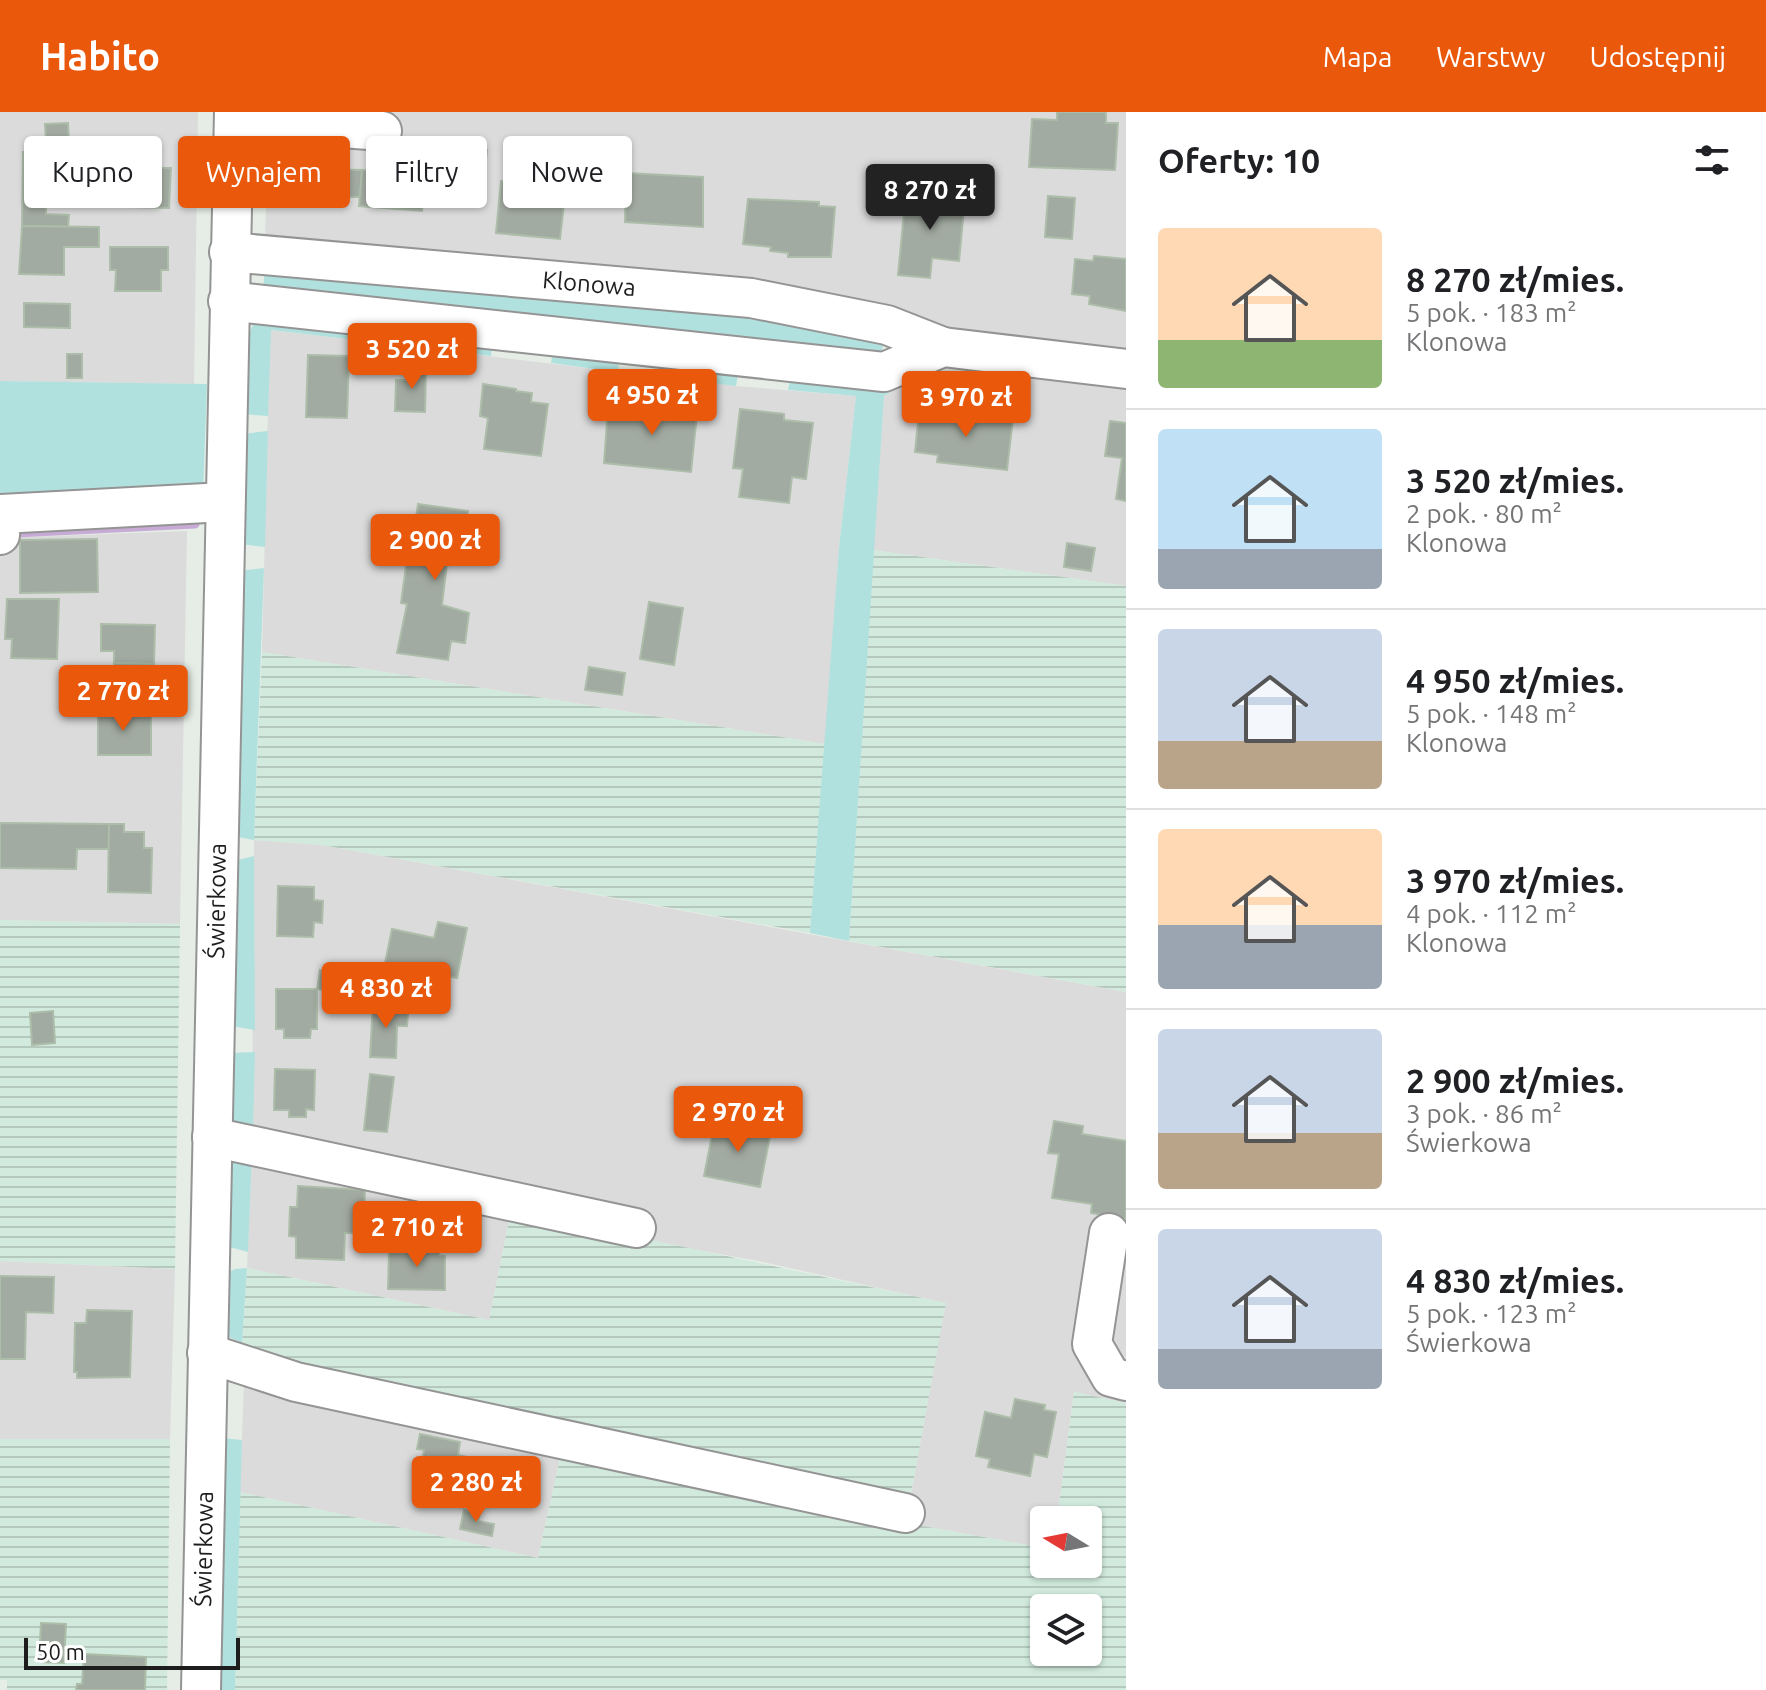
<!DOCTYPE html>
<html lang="pl">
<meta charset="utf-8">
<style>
:root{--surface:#fff;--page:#f6f6f6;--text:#202124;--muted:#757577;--line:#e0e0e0;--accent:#ea580c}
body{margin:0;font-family:Ubuntu,sans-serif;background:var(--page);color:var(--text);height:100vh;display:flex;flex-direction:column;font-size:30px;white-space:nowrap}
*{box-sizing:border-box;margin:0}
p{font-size:26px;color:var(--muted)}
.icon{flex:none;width:44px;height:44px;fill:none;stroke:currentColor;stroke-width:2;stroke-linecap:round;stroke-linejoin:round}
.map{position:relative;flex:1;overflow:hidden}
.drawer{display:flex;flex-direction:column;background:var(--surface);width:640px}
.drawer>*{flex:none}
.guide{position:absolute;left:24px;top:24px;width:760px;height:72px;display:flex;gap:16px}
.needle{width:52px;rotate:280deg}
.tools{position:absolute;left:1030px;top:1394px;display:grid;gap:16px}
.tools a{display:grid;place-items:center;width:72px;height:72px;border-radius:8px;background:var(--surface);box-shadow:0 2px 6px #0004;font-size:40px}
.scale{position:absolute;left:24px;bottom:20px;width:216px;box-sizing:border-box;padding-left:8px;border:4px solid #1d1d1d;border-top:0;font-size:22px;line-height:28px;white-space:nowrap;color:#1d1d1d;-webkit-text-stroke:6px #fff;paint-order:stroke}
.price{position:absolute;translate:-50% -68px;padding:0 18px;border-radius:8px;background:var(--accent);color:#fff;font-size:26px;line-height:52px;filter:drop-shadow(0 2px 4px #0008)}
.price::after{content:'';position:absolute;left:50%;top:48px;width:24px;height:18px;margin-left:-12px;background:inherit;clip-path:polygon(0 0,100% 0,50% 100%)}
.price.on{background:#222;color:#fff}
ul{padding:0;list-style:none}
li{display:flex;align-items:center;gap:24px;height:200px;padding:0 32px}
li+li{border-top:2px solid var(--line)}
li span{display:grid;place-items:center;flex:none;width:224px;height:160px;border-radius:8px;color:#555}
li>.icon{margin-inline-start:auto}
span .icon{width:96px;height:96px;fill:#fffc;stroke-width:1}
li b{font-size:34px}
h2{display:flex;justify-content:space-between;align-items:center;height:96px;padding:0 32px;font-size:34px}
.tag{padding:0 28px;border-radius:8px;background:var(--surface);box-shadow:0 2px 6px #0004;font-size:28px;line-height:72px}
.tag.on{background:var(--accent);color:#fff}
header{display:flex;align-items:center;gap:48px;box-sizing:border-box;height:112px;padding:0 40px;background:var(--accent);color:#fff}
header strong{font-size:38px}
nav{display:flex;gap:44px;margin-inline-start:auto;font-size:28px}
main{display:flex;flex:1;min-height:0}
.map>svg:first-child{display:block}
.residential{fill:#dbdbdb}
.farmland{fill:url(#farmland-rules);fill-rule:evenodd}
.grass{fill:#b1e1de}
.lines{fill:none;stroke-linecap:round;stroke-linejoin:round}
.stream{stroke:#c7aad6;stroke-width:9}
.building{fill:#a2aba1;stroke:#acbda9;stroke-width:2}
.minor-casing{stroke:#949494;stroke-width:42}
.minor{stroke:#fff;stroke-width:38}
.labels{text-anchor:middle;stroke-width:6;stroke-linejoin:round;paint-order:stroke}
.street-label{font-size:24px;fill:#1d1d1d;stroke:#fff}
</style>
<header>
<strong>Habito</strong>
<nav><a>Mapa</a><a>Warstwy</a><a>Udostępnij</a></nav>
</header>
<main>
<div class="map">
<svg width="1126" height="1578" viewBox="0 0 1126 1578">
<defs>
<pattern id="farmland-rules" width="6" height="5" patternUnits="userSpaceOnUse" patternTransform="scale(2)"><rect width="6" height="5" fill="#d2eade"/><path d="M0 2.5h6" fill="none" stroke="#b4c8be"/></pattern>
</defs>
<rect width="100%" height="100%" fill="#e5ede6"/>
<g class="residential">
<path d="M 0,0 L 198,0 L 194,272 L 0,269 Z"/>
<path d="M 270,0 L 1126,0 L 1126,239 L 929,214 L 601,157 L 265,124 Z"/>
<path d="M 270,218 L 736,274 L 856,284 L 839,436 L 825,632 L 262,540 Z"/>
<path d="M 934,251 L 1126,273 L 1126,474 L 873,438 L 884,284 Z"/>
<path d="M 187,419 L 180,812 L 0,808 L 0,426 Z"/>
<path d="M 254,728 L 322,733 L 1126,880 L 1126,1291 L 1074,1280 L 1057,1408 L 1044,1408 L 1044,1436 L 906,1411 L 945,1191 L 759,1149 L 642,1128 L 252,1025 Z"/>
<path d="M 252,1040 L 511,1098 L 489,1208 L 247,1156 Z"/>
<path d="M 0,1149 L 175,1157 L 170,1327 L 0,1327 Z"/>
<path d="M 244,1270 L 562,1337 L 538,1446 L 240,1380 Z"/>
</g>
<g class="farmland">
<path d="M 873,438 L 1126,474 L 1126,880 L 849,829 Z"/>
<path d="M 262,540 L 825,632 L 810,821 L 322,733 L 254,728 Z"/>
<path d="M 0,808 L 180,812 L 175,1157 L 0,1149 Z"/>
<path d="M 511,1098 L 946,1191 L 909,1393 L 298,1261 L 242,1231 L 247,1156 L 489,1208 Z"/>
<path d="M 1074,1280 L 1126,1291 L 1126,1578 L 235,1578 L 240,1380 L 538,1446 L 562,1337 L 906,1411 L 1044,1436 L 1044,1452 L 1088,1452 L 1088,1408 L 1057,1408 ZM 1044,1496 L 1088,1496 L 1088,1540 L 1044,1540 Z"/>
<path d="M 0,1327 L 170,1327 L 167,1578 L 7,1578 L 7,1568 L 0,1568 Z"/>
</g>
<g class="grass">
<path d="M 265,154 L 748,201 L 884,223 L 881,247 L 263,180 Z"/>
<path d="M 255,208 L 493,228 L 491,244 L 271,218 L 268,304 L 242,302 L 246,229 Z"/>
<path d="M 554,234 L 620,240 L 618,260 L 551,251 Z"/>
<path d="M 690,251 L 739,256 L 736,274 L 686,268 Z"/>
<path d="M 791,262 L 907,269 L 884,284 L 849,829 L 810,821 L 839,436 L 856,284 L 788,278 Z"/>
<path d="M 0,269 L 207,272 L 203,382 L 0,394 Z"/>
<path d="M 268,319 L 265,435 L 241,432 L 242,322 Z"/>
<path d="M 264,456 L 254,728 L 233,724 L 238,459 Z"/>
<path d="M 254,744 L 255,918 L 231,914 L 230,750 Z"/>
<path d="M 255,940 L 253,1015 L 229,1011 L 230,941 Z"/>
<path d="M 252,1040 L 248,1140 L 226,1134 L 228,1050 L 237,1042 Z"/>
<path d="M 247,1156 L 242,1231 L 225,1223 L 226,1162 L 235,1157 Z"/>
<path d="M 221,1326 L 242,1328 L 235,1578 L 215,1578 Z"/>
</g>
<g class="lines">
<path class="stream" d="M 16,421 L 195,412"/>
</g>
<g class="building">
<path d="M 1057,0 L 1106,0 L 1106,11 L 1118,11 L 1115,58 L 1029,55 L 1032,7 L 1057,8 Z"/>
<path d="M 68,11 L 69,29 L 46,29 L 45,12 Z"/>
<path d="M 399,27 L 431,31 L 427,64 L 395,60 Z"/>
<path d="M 431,31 L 466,35 L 462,68 L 427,64 Z"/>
<path d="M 472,37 L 487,38 L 484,67 L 469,65 Z"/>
<path d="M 23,40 L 47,40 L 46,102 L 69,103 L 68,115 L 22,114 Z"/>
<path d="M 130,56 L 171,56 L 169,96 L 129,95 Z"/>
<path d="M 300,57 L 362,58 L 360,85 L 300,85 Z"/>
<path d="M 362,58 L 427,64 L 422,99 L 359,94 Z"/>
<path d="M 626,61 L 703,65 L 703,115 L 625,110 Z"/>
<path d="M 501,69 L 566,75 L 560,127 L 496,121 Z"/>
<path d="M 906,80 L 965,86 L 959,149 L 932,146 L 930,166 L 898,163 Z"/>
<path d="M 1048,84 L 1075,86 L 1072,127 L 1045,125 Z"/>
<path d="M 748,87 L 819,90 L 819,94 L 835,95 L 831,145 L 788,145 L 788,141 L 770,139 L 771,135 L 743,132 Z"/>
<path d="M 22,114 L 99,115 L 99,135 L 64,135 L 64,163 L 19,162 Z"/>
<path d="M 110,135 L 168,135 L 168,158 L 161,158 L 161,179 L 115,179 L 116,158 L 110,158 Z"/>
<path d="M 1094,144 L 1126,147 L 1126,199 L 1089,192 L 1090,184 L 1072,182 L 1075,147 L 1093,149 Z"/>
<path d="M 24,191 L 70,192 L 70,216 L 24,215 Z"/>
<rect x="67" y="242" width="15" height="24"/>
<path d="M 308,243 L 349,244 L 347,306 L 306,305 Z"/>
<path d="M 408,253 L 426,253 L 425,300 L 395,299 L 396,268 L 408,268 Z"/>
<path d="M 483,272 L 516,277 L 516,279 L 532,281 L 531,290 L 548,292 L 541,344 L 484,337 L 488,306 L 480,304 Z"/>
<path d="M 662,289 L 698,293 L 691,360 L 604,351 L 608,296 L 660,301 Z"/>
<path d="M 740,297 L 784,302 L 784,308 L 813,311 L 806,367 L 792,365 L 789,391 L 739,385 L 743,357 L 733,356 Z"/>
<path d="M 945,298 L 1013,306 L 1007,358 L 937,350 L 938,343 L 915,340 L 919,301 L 944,304 Z"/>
<path d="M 1110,309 L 1126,311 L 1126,389 L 1116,387 L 1122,346 L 1105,344 Z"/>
<path d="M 418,392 L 468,399 L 466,419 L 484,422 L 479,448 L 462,445 L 461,452 L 447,451 L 442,493 L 469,501 L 465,531 L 451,529 L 448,548 L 397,541 L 407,492 L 401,491 L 408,440 L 414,441 L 414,437 L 412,433 Z"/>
<path d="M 97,427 L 98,480 L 20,481 L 20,428 Z"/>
<path d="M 1067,431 L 1095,436 L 1091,459 L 1064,455 Z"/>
<path d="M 7,487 L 59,487 L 57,547 L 11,546 L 12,527 L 5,527 Z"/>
<path d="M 649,490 L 683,496 L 674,553 L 640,547 Z"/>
<path d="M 101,512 L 155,513 L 154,552 L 114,551 L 114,539 L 101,539 Z"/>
<path d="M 114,551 L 154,552 L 153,577 L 114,576 Z"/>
<path d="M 589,555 L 625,561 L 622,583 L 585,578 Z"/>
<path d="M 98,595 L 122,595 L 121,602 L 151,602 L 151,643 L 98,643 Z"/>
<path d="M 0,711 L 109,712 L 109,737 L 77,737 L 76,757 L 0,756 Z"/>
<path d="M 109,712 L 124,712 L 124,720 L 144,720 L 144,736 L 152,736 L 151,781 L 108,780 Z"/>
<path d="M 278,774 L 314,775 L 314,788 L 323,789 L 322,811 L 314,810 L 313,825 L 277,824 Z"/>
<path d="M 438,810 L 467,816 L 457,866 L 385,851 L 392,817 L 434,826 Z"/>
<path d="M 320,858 L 366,867 L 363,886 L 317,877 Z"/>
<path d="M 276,877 L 317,877 L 317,917 L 311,917 L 310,926 L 284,926 L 284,917 L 276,917 Z"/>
<path d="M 373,891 L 399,892 L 398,900 L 408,901 L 407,914 L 397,914 L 396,946 L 370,945 Z"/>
<path d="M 53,899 L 55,931 L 32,933 L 30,901 Z"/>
<path d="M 275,957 L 315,958 L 314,998 L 306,997 L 306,1005 L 289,1005 L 289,998 L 274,998 Z"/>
<path d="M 370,962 L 394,965 L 387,1020 L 364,1018 Z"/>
<path d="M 715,1008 L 771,1019 L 760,1075 L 704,1064 Z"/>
<path d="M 1054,1009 L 1083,1014 L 1082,1022 L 1126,1029 L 1126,1107 L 1091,1101 L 1092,1092 L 1052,1086 L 1059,1042 L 1048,1041 Z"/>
<path d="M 298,1074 L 365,1078 L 363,1121 L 345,1121 L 344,1148 L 296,1146 L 296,1125 L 289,1124 L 290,1095 L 297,1095 Z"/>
<path d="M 404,1132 L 439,1133 L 439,1143 L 445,1144 L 445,1178 L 388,1177 L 389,1140 L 404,1141 Z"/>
<path d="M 0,1164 L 54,1165 L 53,1201 L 26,1200 L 25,1247 L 0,1247 Z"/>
<path d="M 87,1198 L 132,1199 L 130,1265 L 77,1266 L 77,1260 L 74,1260 L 75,1211 L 86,1211 Z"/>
<path d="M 1015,1287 L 1045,1293 L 1044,1298 L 1056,1300 L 1047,1345 L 1034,1342 L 1030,1364 L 988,1355 L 990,1347 L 976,1344 L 985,1300 L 1011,1306 Z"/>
<path d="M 420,1322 L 460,1330 L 458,1343 L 477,1347 L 476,1353 L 488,1356 L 482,1386 L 470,1384 L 468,1389 L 416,1379 L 424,1338 L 417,1337 Z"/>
<path d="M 464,1398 L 480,1401 L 478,1409 L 494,1412 L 492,1424 L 460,1417 Z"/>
<path d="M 41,1511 L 66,1512 L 64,1551 L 39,1550 Z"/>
<path d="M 84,1542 L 146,1545 L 145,1578 L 76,1578 L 77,1572 L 82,1572 Z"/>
</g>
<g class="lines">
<g class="minor-casing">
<g id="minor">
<path d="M 234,8 L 382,19"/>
<path d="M 228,189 L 884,260 L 943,235 L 887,213 L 751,186 L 229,140"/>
<path d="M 943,235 L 1126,257"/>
<path d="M 0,423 L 1,402 L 225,390"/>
<path d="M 212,1025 L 636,1116"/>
<path d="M 1109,1121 L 1092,1232 L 1111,1265 L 1126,1269"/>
<path d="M 207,1241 L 296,1270 L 905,1401"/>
<path d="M 201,1578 L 234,0"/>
</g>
</g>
<use href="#minor" class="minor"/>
</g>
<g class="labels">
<g class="street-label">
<text transform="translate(589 172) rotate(5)" y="8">Klonowa</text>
<text transform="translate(217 789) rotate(-89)" y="8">Świerkowa</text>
<text transform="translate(204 1437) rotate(-89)" y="8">Świerkowa</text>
</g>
</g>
</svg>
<div class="tools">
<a><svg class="needle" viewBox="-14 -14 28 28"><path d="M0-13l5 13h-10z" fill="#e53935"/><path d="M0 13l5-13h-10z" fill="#757577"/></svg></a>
<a><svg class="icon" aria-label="layers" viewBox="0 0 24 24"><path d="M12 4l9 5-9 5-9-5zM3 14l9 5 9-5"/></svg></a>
</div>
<div class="scale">50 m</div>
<b class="price on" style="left:930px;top:120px">8 270 zł</b>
<b class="price" style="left:412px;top:279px">3 520 zł</b>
<b class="price" style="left:652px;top:325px">4 950 zł</b>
<b class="price" style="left:966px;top:327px">3 970 zł</b>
<b class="price" style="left:435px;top:470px">2 900 zł</b>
<b class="price" style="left:123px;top:621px">2 770 zł</b>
<b class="price" style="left:386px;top:918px">4 830 zł</b>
<b class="price" style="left:738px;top:1042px">2 970 zł</b>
<b class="price" style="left:417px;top:1157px">2 710 zł</b>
<b class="price" style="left:476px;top:1412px">2 280 zł</b>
<div class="guide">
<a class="tag">Kupno</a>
<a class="tag on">Wynajem</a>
<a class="tag">Filtry</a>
<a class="tag">Nowe</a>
</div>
</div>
<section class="drawer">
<h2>Oferty: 10<svg class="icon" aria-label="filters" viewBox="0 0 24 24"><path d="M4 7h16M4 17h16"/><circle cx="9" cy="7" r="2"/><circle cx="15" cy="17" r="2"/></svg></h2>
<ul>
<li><span style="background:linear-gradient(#ffd9b3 70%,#8fb573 0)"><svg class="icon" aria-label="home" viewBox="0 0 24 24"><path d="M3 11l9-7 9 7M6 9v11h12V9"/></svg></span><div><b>8 270 zł/mies.</b><p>5 pok. · 183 m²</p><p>Klonowa</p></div></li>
<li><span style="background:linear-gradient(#bfe0f5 75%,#9aa5b1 0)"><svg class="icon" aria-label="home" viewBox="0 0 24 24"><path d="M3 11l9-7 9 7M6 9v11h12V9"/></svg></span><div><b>3 520 zł/mies.</b><p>2 pok. · 80 m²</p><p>Klonowa</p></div></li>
<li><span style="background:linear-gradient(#c9d6e8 70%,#b9a48a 0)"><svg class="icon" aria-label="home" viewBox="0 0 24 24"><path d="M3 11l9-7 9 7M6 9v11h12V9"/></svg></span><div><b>4 950 zł/mies.</b><p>5 pok. · 148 m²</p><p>Klonowa</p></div></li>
<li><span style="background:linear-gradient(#ffd9b3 60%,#9aa5b1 0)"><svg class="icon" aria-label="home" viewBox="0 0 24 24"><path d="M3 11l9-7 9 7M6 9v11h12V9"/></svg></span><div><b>3 970 zł/mies.</b><p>4 pok. · 112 m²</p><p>Klonowa</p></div></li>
<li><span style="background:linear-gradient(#c9d6e8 65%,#b9a48a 0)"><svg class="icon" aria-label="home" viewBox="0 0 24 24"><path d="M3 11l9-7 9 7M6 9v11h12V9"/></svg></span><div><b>2 900 zł/mies.</b><p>3 pok. · 86 m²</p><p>Świerkowa</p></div></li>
<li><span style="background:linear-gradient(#c9d6e8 75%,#9aa5b1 0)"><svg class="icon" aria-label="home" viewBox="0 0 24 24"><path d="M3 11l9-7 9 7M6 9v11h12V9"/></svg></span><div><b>4 830 zł/mies.</b><p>5 pok. · 123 m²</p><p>Świerkowa</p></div></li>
</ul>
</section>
</main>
